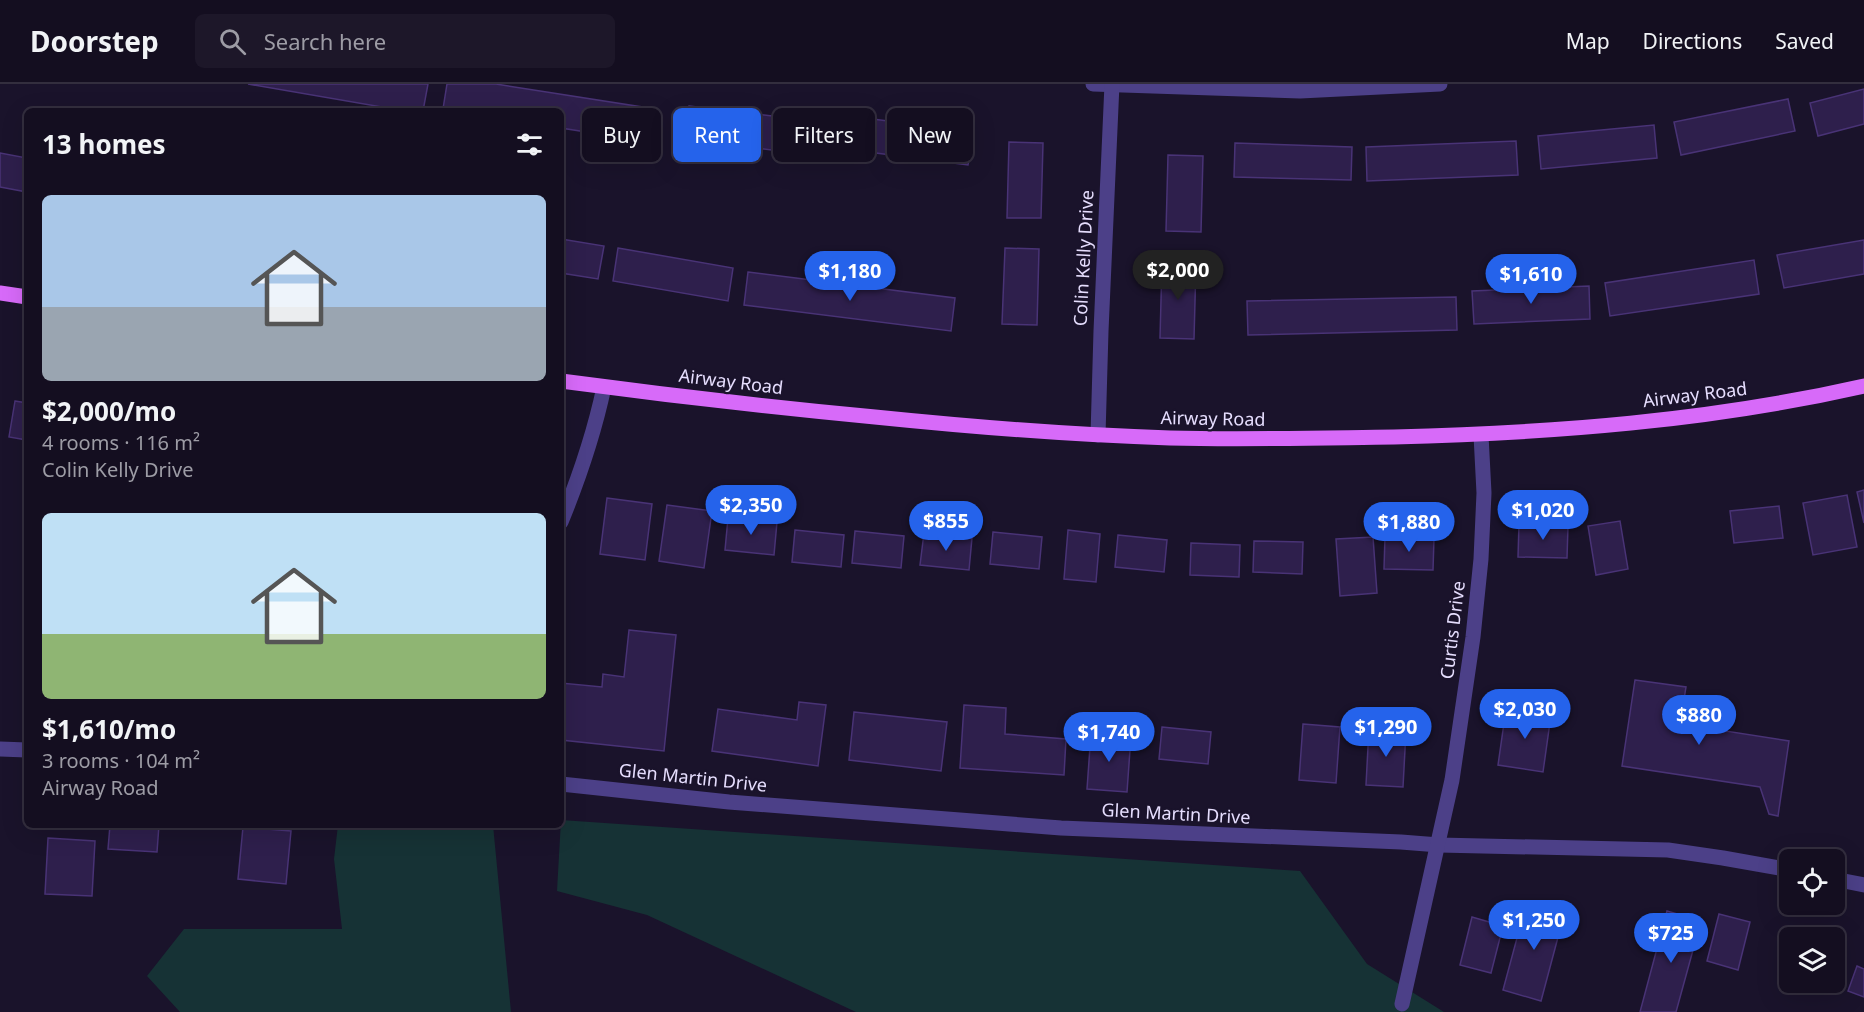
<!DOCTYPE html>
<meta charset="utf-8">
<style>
:root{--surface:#140e20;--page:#1d1729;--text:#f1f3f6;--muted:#9d9ca5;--line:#332e3e;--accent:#2563eb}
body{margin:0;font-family:"Noto Sans",sans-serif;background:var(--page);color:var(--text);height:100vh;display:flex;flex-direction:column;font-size:22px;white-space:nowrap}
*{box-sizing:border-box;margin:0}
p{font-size:20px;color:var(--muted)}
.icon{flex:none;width:33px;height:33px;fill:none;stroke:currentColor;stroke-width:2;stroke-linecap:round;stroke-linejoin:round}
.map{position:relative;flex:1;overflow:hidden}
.drawer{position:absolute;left:24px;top:24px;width:540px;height:720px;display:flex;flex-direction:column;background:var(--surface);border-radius:9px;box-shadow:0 6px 24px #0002,0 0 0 2px var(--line)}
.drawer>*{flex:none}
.top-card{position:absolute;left:582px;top:24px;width:570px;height:54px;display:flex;gap:12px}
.controls{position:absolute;left:1779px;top:765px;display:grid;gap:12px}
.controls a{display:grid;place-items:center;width:66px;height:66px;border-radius:9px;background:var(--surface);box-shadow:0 6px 24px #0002,0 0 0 2px var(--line);font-size:30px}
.price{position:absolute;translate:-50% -51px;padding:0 14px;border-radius:21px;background:var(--accent);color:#fff;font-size:20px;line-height:39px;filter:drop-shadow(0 2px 3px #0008)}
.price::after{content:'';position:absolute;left:50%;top:36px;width:18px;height:14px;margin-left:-9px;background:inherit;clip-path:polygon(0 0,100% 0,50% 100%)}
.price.on{background:#222;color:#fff}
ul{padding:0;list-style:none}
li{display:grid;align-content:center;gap:12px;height:318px;padding:0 18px}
li span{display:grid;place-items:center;height:186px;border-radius:9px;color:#555}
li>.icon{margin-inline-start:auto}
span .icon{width:108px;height:108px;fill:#fffc;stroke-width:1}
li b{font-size:26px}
h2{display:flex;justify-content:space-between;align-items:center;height:72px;padding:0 18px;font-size:26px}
.chip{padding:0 21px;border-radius:9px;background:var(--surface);box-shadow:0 6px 24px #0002,0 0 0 2px var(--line);font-size:21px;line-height:54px}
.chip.on{background:var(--accent);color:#fff}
header{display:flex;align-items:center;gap:36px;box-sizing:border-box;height:84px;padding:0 30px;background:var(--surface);border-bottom:2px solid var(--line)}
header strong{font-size:28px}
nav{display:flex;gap:33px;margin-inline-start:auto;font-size:21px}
.search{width:420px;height:54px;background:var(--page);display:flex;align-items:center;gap:15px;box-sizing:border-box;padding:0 21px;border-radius:9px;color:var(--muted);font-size:22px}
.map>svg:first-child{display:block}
.green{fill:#163235}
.building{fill:#2e1f4c;stroke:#493376;stroke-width:1.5}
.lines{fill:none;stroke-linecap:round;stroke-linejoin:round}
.minor{stroke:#4c4088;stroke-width:15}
.major{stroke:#d76af9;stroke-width:15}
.labels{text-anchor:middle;stroke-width:4.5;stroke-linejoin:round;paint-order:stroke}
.street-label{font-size:18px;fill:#e6defe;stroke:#1a132b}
</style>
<header>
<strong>Doorstep</strong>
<div class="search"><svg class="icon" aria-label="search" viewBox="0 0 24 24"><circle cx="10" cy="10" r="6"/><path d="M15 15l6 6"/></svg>Search here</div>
<nav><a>Map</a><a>Directions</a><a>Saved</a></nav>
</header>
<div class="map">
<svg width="1864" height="928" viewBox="0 0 1864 928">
<rect width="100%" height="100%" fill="#1a132b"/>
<g class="green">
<path d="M 561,736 L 1300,787 L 1367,880 L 1444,928 L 856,928 L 647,831 L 557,807 Z"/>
<path d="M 338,741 L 493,741 L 511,928 L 180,928 L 147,892 L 184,845 L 342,845 L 334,775 Z"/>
</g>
<g class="building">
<path d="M 248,0 L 428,0 L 423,27 L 405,27 Z"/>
<path d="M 447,0 L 496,0 L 655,25 L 650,58 L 561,44 L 561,27 L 455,27 L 443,25 Z"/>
<path d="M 1864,5 L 1864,40 L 1818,52 L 1810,19 Z"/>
<path d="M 1788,15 L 1795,47 L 1681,71 L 1674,38 Z"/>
<path d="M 689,22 L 838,40 L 834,74 L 685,55 Z"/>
<path d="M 857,33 L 973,48 L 968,81 L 853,66 Z"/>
<path d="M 1654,41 L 1657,74 L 1541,85 L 1538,52 Z"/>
<path d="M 1516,57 L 1518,91 L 1367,97 L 1366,63 Z"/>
<path d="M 1009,58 L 1043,59 L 1041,134 L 1007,134 Z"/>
<path d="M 1235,59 L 1352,63 L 1351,96 L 1234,93 Z"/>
<path d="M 0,69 L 27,74 L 27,108 L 0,103 Z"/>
<path d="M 1168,71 L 1203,72 L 1201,148 L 1166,147 Z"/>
<path d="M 561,155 L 604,162 L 598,195 L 561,189 Z"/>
<path d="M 1864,156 L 1864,190 L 1784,204 L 1777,171 Z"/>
<path d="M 618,164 L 733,184 L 728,217 L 613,197 Z"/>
<path d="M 1005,164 L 1039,165 L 1037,241 L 1002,240 Z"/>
<path d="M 1754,176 L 1759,210 L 1610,232 L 1605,199 Z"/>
<path d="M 1162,179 L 1196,180 L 1194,255 L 1160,254 Z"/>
<path d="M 748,188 L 955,214 L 951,247 L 744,221 Z"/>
<path d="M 1589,202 L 1590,235 L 1474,240 L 1472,207 Z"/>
<path d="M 1456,213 L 1457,246 L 1248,251 L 1247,217 Z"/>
<path d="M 15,317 L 27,319 L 27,356 L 9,353 Z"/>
<path d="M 1864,406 L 1864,439 L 1857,408 Z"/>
<path d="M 1847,411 L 1857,463 L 1813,471 L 1803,419 Z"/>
<path d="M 607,414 L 652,420 L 645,476 L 600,470 Z"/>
<path d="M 667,421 L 712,427 L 704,484 L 659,477 Z"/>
<path d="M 1779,422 L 1783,454 L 1734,459 L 1730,427 Z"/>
<path d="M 728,434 L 777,438 L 774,471 L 725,466 Z"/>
<path d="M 1620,437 L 1628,485 L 1596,491 L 1588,442 Z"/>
<path d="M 1519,440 L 1568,442 L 1567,474 L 1518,473 Z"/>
<path d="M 795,446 L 844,451 L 841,483 L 792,478 Z"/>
<path d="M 1068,446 L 1100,450 L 1096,498 L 1064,495 Z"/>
<path d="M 855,447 L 904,452 L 901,484 L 852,479 Z"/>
<path d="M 993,448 L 1042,453 L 1039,485 L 990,480 Z"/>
<path d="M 924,449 L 972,454 L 969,486 L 920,481 Z"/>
<path d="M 1118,451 L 1167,456 L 1164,488 L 1115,483 Z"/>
<path d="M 1385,452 L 1434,454 L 1433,486 L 1384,485 Z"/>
<path d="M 1373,453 L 1377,509 L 1340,512 L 1336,455 Z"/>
<path d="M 1254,457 L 1303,458 L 1302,490 L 1253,488 Z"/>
<path d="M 1191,459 L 1240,461 L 1239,493 L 1190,491 Z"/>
<path d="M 629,546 L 676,551 L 664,667 L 561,656 L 561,599 L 602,603 L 603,590 L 624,593 Z"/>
<path d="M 1635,596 L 1686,603 L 1680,640 L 1789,657 L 1778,732 L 1769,730 L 1760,703 L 1622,682 Z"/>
<path d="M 799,618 L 826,621 L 818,682 L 712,667 L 718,625 L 797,636 Z"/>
<path d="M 964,621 L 1006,624 L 1005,650 L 1066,655 L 1064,691 L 960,684 Z"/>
<path d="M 1506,625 L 1551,631 L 1543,688 L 1498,681 Z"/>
<path d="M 854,628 L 947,638 L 941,687 L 849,676 Z"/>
<path d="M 1303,640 L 1340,643 L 1336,699 L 1299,696 Z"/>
<path d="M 1162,643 L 1211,648 L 1208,680 L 1159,675 Z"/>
<path d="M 1369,644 L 1406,647 L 1403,703 L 1366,701 Z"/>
<path d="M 1091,649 L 1131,652 L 1127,708 L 1087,705 Z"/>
<path d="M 110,741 L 159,741 L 157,768 L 108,765 Z"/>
<path d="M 243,743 L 291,747 L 286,800 L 238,795 Z"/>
<path d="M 48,754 L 95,757 L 92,812 L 45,810 Z"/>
<path d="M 1527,817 L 1565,827 L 1541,917 L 1503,906 Z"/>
<path d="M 1667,827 L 1701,837 L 1676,928 L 1640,928 Z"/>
<path d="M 1719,830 L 1750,838 L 1738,886 L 1707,877 Z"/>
<path d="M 1472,833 L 1503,842 L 1491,889 L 1460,881 Z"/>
<path d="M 1857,882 L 1864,885 L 1864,913 L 1848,907 Z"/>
</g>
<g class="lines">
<g class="minor">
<path d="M 1093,0 L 1300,7 L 1440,0"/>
<path d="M 1098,351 L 1101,247 L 1112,0"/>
<path d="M 561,438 C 579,394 594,350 604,303"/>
<path d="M 0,665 L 27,666"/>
<path d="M 561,700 L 729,718 L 1061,744 L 1401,758 L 1439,761 L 1668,766 L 1723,774 L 1790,786"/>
<path d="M 1834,795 L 1864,801"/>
<path d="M 1402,920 L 1452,696 L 1473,553 L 1481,475 L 1484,409 L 1481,351"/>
</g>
<g class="major">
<path d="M 0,209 L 27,213"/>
<path d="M 561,297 C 665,311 770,323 875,333 C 973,343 1071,351 1170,354 C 1245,356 1319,354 1394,353 C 1552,349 1710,337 1864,302"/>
</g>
</g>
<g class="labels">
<g class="street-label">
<text transform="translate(1084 174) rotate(-87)" y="6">Colin Kelly Drive</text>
<text transform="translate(731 298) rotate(7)" y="6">Airway Road</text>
<text transform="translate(1695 311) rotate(-7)" y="6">Airway Road</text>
<text transform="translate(1213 335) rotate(1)" y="6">Airway Road</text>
<text transform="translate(1453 546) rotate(-83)" y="6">Curtis Drive</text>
<text transform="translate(693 694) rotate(6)" y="6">Glen Martin Drive</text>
<text transform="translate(1176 730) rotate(3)" y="6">Glen Martin Drive</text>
</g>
</g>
</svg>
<div class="controls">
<a><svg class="icon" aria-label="locate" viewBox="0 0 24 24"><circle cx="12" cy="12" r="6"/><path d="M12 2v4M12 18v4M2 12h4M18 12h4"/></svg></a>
<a><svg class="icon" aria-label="layers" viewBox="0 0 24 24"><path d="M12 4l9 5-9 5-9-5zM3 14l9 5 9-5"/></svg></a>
</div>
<b class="price on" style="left:1178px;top:217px">$2,000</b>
<b class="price" style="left:850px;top:218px">$1,180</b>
<b class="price" style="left:1531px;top:221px">$1,610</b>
<b class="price" style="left:751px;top:452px">$2,350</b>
<b class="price" style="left:1543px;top:457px">$1,020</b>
<b class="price" style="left:946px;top:468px">$855</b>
<b class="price" style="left:1409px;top:469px">$1,880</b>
<b class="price" style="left:1525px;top:656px">$2,030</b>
<b class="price" style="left:1699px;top:662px">$880</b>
<b class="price" style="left:1386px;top:674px">$1,290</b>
<b class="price" style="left:1109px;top:679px">$1,740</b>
<b class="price" style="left:1534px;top:867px">$1,250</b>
<b class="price" style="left:1671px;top:880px">$725</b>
<div class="top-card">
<a class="chip">Buy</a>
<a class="chip on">Rent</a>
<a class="chip">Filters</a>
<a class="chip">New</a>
</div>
<section class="drawer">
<h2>13 homes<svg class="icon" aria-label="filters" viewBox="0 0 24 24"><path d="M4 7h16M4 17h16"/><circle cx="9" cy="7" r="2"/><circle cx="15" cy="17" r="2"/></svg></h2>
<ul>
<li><span style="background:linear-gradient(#a9c7e8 60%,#9aa5b1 0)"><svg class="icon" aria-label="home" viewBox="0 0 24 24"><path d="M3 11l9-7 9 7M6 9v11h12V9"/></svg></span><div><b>$2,000/mo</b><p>4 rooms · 116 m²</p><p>Colin Kelly Drive</p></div></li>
<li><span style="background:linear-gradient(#bfe0f5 65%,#8fb573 0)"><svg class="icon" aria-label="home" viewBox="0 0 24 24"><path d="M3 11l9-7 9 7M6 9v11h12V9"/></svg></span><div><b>$1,610/mo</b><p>3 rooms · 104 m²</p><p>Airway Road</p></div></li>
</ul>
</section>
</div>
